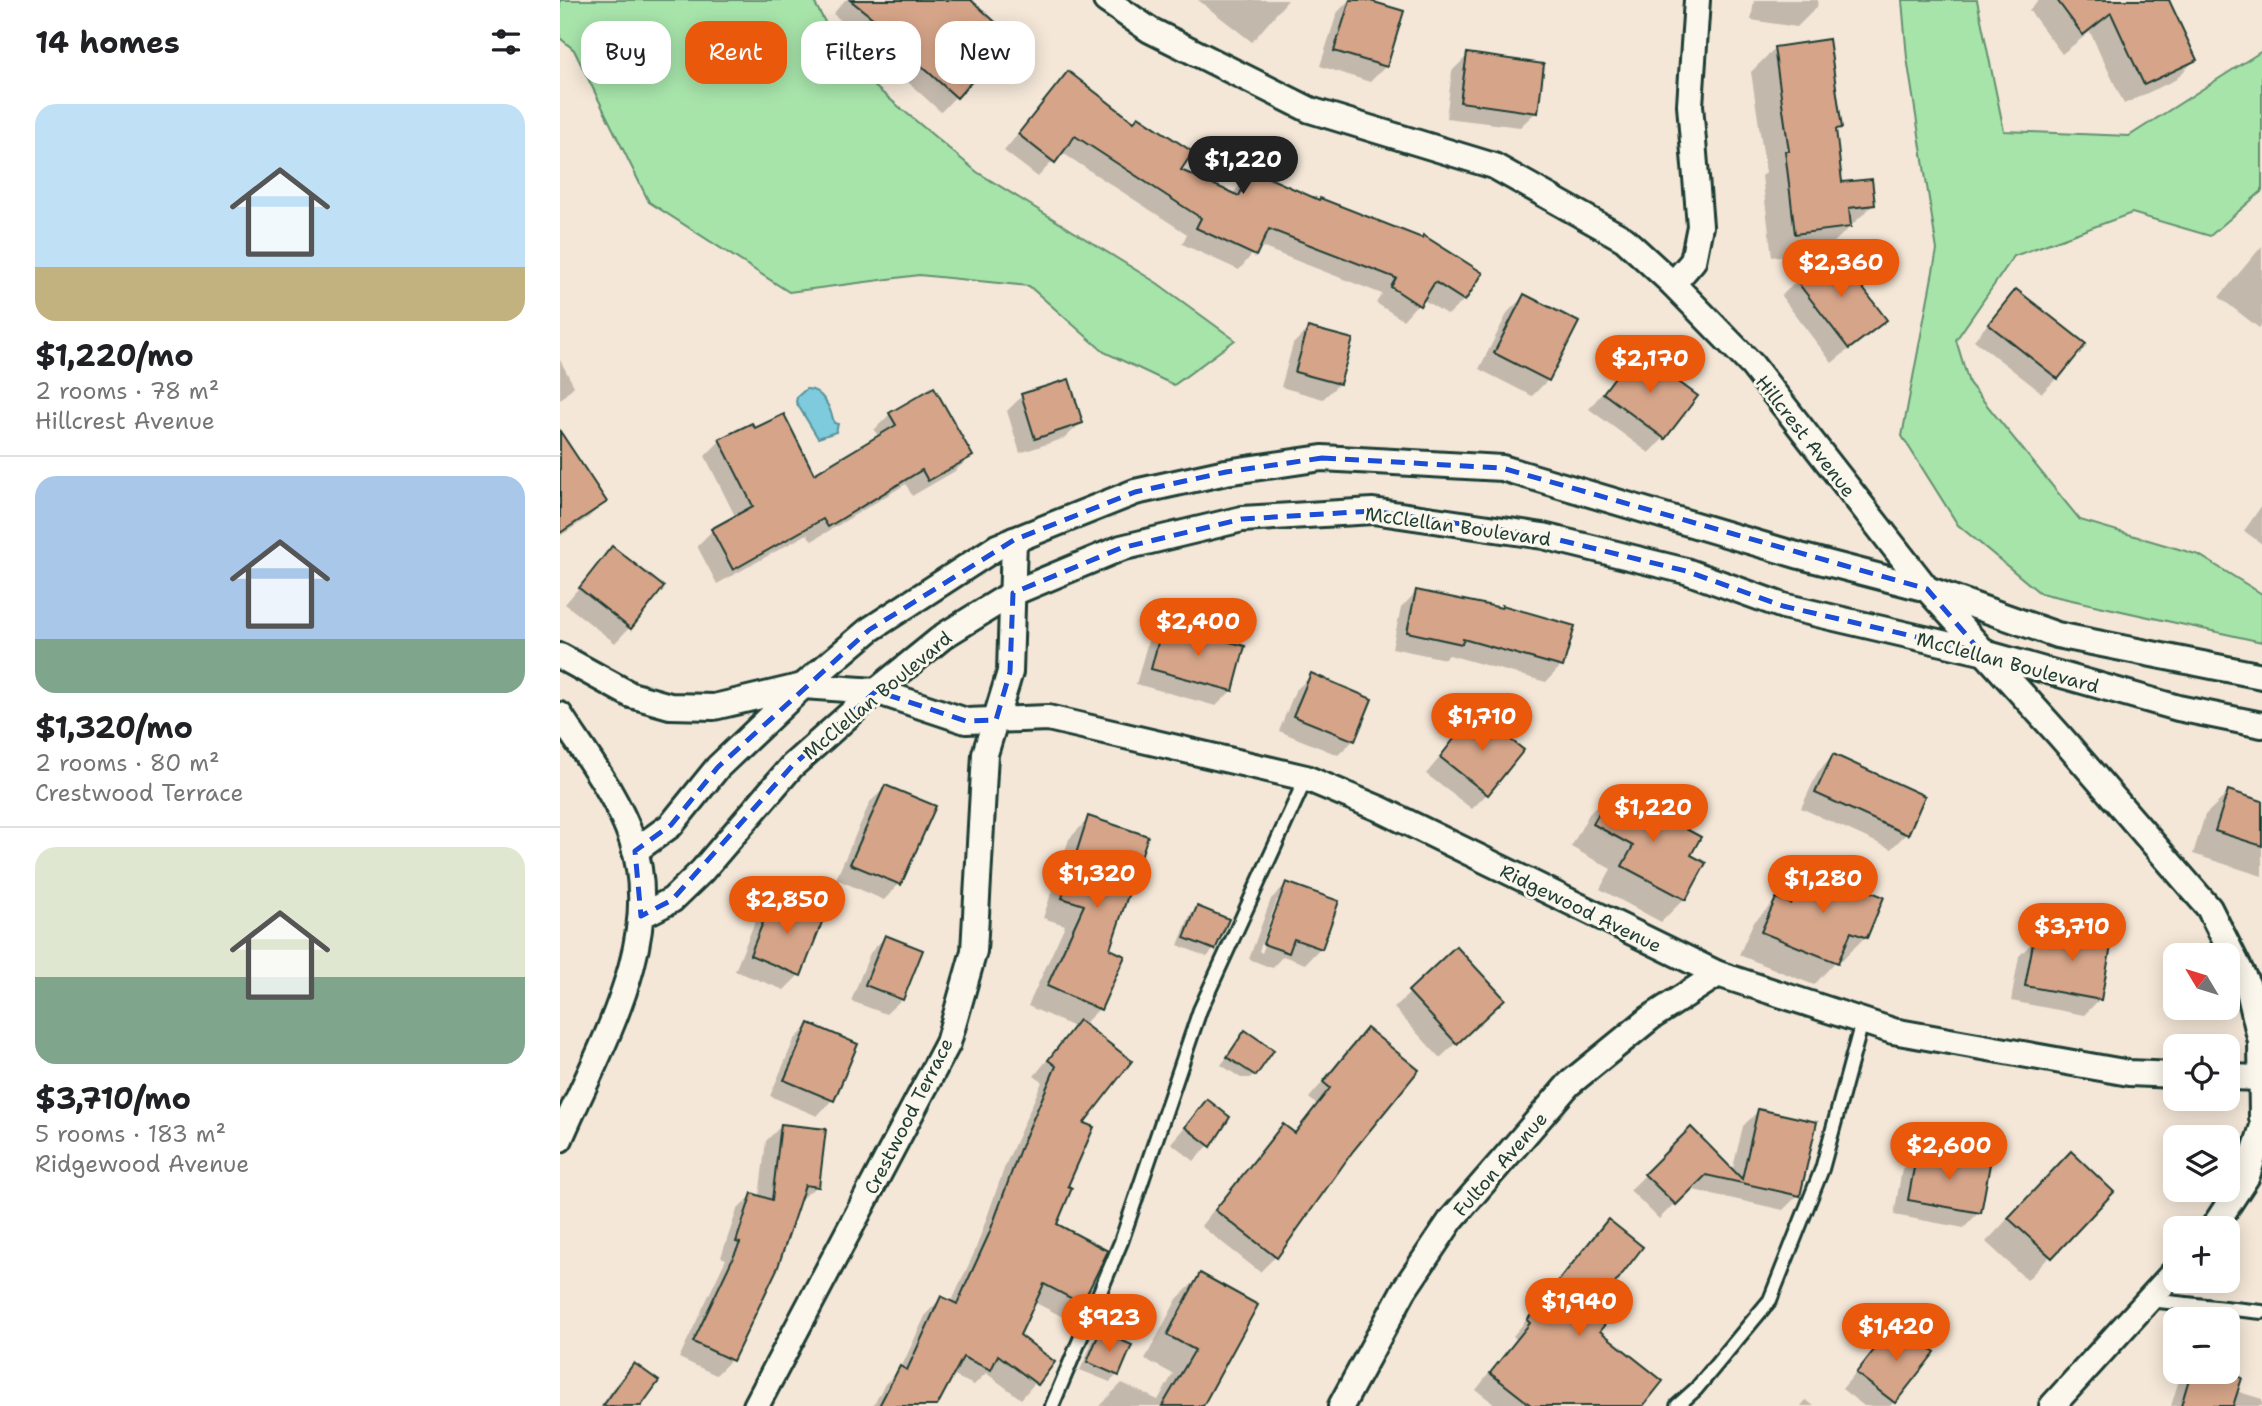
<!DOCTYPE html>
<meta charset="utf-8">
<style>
:root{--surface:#fff;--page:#f6f6f6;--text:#202124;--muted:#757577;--line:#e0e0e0;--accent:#ea580c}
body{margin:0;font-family:"Shantell Sans",sans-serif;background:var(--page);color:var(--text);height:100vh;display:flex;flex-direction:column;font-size:26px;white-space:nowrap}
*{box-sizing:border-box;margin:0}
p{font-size:23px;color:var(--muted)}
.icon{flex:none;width:38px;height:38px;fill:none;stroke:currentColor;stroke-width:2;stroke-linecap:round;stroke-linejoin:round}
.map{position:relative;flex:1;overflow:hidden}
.details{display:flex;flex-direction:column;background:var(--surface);width:560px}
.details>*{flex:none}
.hud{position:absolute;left:21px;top:21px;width:665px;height:63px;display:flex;gap:14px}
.needle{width:46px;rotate:308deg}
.tools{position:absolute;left:1603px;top:943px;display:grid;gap:14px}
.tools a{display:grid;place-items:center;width:77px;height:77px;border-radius:14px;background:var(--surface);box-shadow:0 4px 18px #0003;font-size:35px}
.price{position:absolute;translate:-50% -60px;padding:0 16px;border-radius:24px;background:var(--accent);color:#fff;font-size:23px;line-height:46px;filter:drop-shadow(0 2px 4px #0008)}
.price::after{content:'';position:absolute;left:50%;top:42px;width:21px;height:16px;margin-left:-10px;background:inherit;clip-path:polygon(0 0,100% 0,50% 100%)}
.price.current{background:#222;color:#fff}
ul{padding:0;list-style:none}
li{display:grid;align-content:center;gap:14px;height:371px;padding:0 35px}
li+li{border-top:2px solid var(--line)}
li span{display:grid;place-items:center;height:217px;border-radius:21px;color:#555}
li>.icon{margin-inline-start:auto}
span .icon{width:126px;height:126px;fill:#fffc;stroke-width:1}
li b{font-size:30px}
h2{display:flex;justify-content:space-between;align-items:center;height:84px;padding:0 35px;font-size:30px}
.tag{padding:0 24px;border-radius:21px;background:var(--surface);box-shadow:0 4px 18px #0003;font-size:24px;line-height:63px}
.tag.current{background:var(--accent);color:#fff}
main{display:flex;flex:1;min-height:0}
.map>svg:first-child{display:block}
.green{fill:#a7e4aa;stroke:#63906f;stroke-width:2}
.water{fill:#7ecbdd;stroke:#589299;stroke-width:2}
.shadow{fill:#0003;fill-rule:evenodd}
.building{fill:#d6a589;stroke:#1f3d34;stroke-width:2}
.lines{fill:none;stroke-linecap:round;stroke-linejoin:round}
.lane-casing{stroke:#1f3d34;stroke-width:18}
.street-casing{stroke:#1f3d34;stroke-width:30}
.lane{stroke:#fbf7ec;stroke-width:12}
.street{stroke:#fbf7ec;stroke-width:24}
.marked{fill:none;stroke:#1d4ed8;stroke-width:5;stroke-dasharray:14 9;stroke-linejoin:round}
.labels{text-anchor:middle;stroke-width:6;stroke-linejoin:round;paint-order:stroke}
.street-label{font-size:19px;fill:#1f3d34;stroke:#fbf7ec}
</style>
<main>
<section class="details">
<h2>14 homes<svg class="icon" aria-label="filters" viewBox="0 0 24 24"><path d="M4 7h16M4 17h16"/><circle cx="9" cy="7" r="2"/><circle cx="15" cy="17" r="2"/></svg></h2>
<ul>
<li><span style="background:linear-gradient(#bfe0f5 75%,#c2b280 0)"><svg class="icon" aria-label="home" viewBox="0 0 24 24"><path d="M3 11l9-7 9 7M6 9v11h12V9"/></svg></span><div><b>$1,220/mo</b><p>2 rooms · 78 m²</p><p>Hillcrest Avenue</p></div></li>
<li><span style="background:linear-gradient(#a9c7e8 75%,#7fa58c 0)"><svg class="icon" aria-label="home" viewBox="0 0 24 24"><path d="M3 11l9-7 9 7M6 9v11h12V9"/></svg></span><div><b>$1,320/mo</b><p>2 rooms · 80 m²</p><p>Crestwood Terrace</p></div></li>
<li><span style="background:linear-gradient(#dfe7d0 60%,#7fa58c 0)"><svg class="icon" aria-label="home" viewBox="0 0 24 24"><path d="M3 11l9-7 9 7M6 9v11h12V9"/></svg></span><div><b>$3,710/mo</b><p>5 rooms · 183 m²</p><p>Ridgewood Avenue</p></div></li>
</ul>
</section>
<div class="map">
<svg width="1702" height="1406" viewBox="0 0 1702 1406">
<rect width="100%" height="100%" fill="#f4e7d8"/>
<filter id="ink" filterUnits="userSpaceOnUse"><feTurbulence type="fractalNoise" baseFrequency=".0143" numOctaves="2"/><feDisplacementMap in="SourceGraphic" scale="14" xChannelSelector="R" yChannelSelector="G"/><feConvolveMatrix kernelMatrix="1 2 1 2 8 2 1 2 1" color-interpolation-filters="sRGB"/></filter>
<g filter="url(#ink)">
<g class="green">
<path d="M 0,0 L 253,0 L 288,64 L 417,172 L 597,283 L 675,340 L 614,385 L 544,352 L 469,286 L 359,275 L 229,292 L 89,202 L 14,50 L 0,38 Z"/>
<path d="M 1342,0 L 1417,0 L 1444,131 L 1569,136 L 1702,51 L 1702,191 L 1650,236 L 1572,213 L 1454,256 L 1396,340 L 1409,383 L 1520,520 L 1639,555 L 1702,594 L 1702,642 L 1480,593 L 1398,525 L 1342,436 L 1377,250 L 1347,58 Z"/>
</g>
<path class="water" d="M 246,389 C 262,388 271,409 274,423 L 278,424 L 276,432 L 258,438 L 236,402 L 237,397 Z"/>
<g class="shadow">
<path d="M 285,0 L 409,0 L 396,96 L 381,112 L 340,75 L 344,70 L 273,14 Z"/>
<path d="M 638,0 L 728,0 L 692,42 Z"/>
<path d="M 789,0 L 801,0 L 826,66 L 810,82 L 760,66 L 777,13 Z"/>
<path d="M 1194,0 L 1258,0 L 1257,7 L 1237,27 L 1191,20 Z"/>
<path d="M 1479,0 L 1607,0 L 1635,60 L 1615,80 L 1564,104 L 1530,32 L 1502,54 L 1469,10 Z"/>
<path d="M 1215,48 L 1280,127 L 1275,132 L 1281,184 L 1314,204 L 1266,250 L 1212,257 L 1202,176 L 1206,173 L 1191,72 Z"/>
<path d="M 908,55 L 976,112 L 960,127 L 886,118 L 892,71 Z"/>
<path d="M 508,73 L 573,123 L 578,118 L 618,171 L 672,195 L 691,172 L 759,202 L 904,300 L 888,315 L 862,299 L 843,320 L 816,303 L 822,294 L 699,246 L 679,270 L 622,244 L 627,234 L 501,152 L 478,177 L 444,151 Z"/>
<path d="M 1702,246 L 1702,325 L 1699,328 L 1659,297 Z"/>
<path d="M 1237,281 L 1325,320 L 1272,363 L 1221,296 Z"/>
<path d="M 1456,291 L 1497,378 L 1482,393 L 1414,340 Z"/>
<path d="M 964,296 L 988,380 L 972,396 L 919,369 L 948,312 Z"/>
<path d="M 748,329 L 779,384 L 763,399 L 721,387 L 733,344 Z"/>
<path d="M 1075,352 L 1104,438 L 1089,453 L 1029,409 Z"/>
<path d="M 0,360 L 14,386 L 0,400 Z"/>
<path d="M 462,396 L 521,423 L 505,438 L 460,453 L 447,411 Z"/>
<path d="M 330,414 L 411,456 L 395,471 L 352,496 L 346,484 L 252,541 L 247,534 L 157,584 L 137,546 L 152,531 L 176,518 L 145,456 L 161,440 L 194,430 L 253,477 L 319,437 L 314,430 Z"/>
<path d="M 0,457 L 44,502 L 29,517 L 0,536 Z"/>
<path d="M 1702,505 L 1702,544 L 1684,531 Z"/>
<path d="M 52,549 L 70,627 L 55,643 L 5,604 Z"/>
<path d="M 856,592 L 941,610 L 1001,666 L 986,682 L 889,655 L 885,659 L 832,648 L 841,608 Z"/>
<path d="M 604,626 L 672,690 L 656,706 L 576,684 L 588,641 Z"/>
<path d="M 751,676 L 794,740 L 778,755 L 719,731 L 735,691 Z"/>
<path d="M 915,715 L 927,794 L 912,809 L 866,774 Z"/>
<path d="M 1273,756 L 1346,834 L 1331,849 L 1241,808 L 1258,772 Z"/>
<path d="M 326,787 L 373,807 L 339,884 L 324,900 L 276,879 L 310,802 Z"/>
<path d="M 1052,791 L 1128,856 L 1143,864 L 1124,899 L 1101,922 L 1040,889 L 1051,869 L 1011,847 L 1029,814 Z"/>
<path d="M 1669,792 L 1702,803 L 1702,876 L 1633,854 L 1645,815 Z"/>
<path d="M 529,818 L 548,950 L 539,1009 L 523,1025 L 522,1123 L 495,1225 L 520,1303 L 505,1318 L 474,1302 L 458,1336 L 493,1362 L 461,1399 L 426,1373 L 414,1385 L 392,1375 L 376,1406 L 313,1406 L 325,1384 L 341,1368 L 366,1314 L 381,1298 L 391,1303 L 415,1251 L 445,1166 L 482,1082 L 474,1076 L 514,1027 L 468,1006 L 505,925 L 483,918 L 509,839 Z"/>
<path d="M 1247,868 L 1305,937 L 1282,960 L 1278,959 L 1254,985 L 1179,955 L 1193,923 L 1216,900 L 1220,901 L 1224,892 Z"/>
<path d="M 726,884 L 777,902 L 760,948 L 745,964 L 723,956 L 712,968 L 689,959 L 711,899 ZM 717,900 L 721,900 L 702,953 L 699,951 Z"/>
<path d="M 214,899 L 239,975 L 224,990 L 175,971 L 198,914 Z"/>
<path d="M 638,908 L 654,949 L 647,957 L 618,945 L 630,915 Z"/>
<path d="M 1519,925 L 1540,999 L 1524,1015 L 1451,1001 L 1459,956 L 1475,940 L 1503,946 Z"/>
<path d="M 325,937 L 342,999 L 326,1014 L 291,1001 L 310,953 Z"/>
<path d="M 896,949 L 927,1014 L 880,1058 L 834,1008 Z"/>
<path d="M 249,1025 L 272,1100 L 257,1116 L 210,1096 L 234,1040 Z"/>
<path d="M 807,1030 L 792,1150 L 715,1257 L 700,1272 L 641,1226 L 708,1141 L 723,1126 L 733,1134 L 756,1104 L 749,1098 Z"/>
<path d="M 685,1032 L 698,1070 L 690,1078 L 681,1078 L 661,1065 Z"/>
<path d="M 647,1101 L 649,1145 L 634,1161 L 611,1143 Z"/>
<path d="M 1198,1111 L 1238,1195 L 1223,1210 L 1129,1189 L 1099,1219 L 1070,1190 L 1131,1130 L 1172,1172 L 1183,1126 Z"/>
<path d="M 222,1125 L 257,1186 L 238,1201 L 171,1360 L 156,1375 L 119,1358 L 166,1259 L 161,1257 L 177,1210 L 192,1195 L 199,1197 L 206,1141 Z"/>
<path d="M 1357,1153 L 1419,1212 L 1404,1228 L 1334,1215 L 1342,1169 Z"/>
<path d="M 1488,1176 L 1552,1192 L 1467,1280 L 1426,1242 Z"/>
<path d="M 1048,1222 L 1033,1308 L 1037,1331 L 1081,1406 L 937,1406 L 916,1390 L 956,1339 L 953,1336 Z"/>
<path d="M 641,1275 L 641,1406 L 539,1406 L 562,1383 L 598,1400 L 613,1374 L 585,1359 L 617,1299 Z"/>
<path d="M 1336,1324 L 1334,1402 L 1330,1406 L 1304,1406 L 1282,1389 Z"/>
<path d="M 540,1333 L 557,1375 L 550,1382 L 520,1370 L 533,1341 Z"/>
<path d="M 74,1365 L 79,1406 L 41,1406 L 59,1380 Z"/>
<path d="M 1627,1372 L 1658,1372 L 1676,1391 L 1702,1399 L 1702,1406 L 1611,1406 L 1619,1380 Z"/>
<path d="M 1246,1400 L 1254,1406 L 1241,1406 Z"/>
</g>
<g class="building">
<path d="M 290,0 L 411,0 L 452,37 L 397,98 L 354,59 L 358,54 Z"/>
<path d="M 790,0 L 807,0 L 844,11 L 827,67 L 774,51 Z"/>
<path d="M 1497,0 L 1609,0 L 1637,60 L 1584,85 L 1551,13 L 1523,35 Z"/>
<path d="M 1269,39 L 1282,128 L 1276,129 L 1282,182 L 1312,179 L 1315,205 L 1289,208 L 1291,227 L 1235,234 L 1225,151 L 1229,151 L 1214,47 Z"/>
<path d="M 907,53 L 984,64 L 978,113 L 900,102 Z"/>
<path d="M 508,71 L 574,122 L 578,116 L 633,152 L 621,170 L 679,196 L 691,170 L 759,200 L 760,198 L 862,238 L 863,235 L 923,273 L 905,301 L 875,282 L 860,306 L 831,287 L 836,278 L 709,229 L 696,256 L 636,228 L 641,218 L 515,136 L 495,163 L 458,134 Z"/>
<path d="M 1274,250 L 1327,320 L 1289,349 L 1235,279 Z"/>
<path d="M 1456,289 L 1526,344 L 1498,379 L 1428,324 Z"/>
<path d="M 964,294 L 1019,322 L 989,381 L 934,353 Z"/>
<path d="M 748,327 L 793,339 L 780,384 L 735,372 Z"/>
<path d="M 1075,350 L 1138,396 L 1105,439 L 1043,393 Z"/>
<path d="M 509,379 L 523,423 L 475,439 L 461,394 Z"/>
<path d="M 374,387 L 413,456 L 368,481 L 362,470 L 268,527 L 263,519 L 173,570 L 151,529 L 193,506 L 159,439 L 192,423 L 195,428 L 224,414 L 254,474 L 336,425 L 329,413 Z"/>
<path d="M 0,431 L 47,502 L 0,533 Z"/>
<path d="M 52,546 L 104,587 L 71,629 L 19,588 Z"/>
<path d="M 856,590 L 942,608 L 942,605 L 1015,626 L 1003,667 L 903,639 L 902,644 L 847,632 Z"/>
<path d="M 603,624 L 685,646 L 673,691 L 591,669 Z"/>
<path d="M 751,673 L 812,699 L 795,741 L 733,716 Z"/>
<path d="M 915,712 L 964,750 L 928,795 L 880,757 Z"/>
<path d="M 1273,754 L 1365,796 L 1348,835 L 1255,793 Z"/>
<path d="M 325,785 L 376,806 L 341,885 L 290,864 Z"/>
<path d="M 1052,789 L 1141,837 L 1131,855 L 1146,863 L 1126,900 L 1062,866 L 1073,846 L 1033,824 Z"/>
<path d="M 1668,790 L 1702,801 L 1702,846 L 1655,831 Z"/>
<path d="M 528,816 L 588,836 L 550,949 L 565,956 L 541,1010 L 487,986 L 524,905 L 502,898 Z"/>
<path d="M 1247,866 L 1324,897 L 1307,938 L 1291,932 L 1278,963 L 1201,932 L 1216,898 L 1231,904 Z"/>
<path d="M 726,882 L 779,901 L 762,949 L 734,939 L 729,953 L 703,944 Z"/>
<path d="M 213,897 L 264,917 L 241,976 L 190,955 Z"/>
<path d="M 637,906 L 669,919 L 655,950 L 624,938 Z"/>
<path d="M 1518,923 L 1554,930 L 1541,1000 L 1465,986 L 1474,938 L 1514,946 Z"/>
<path d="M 325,935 L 363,950 L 343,1000 L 305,985 Z"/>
<path d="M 896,946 L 945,999 L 897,1044 L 848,991 Z"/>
<path d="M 519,1020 L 572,1061 L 524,1123 L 534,1127 L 508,1186 L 512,1188 L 497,1224 L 548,1251 L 522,1304 L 484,1284 L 460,1335 L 495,1362 L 478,1385 L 438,1355 L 431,1370 L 403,1357 L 377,1406 L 319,1406 L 340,1366 L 347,1370 L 381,1296 L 397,1304 L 429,1234 L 460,1149 L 496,1066 L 488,1060 Z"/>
<path d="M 249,1023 L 298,1044 L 274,1101 L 224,1080 Z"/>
<path d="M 807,1028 L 859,1070 L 793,1151 L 717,1258 L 655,1210 L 723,1124 L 735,1133 L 770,1088 L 763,1082 Z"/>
<path d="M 685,1030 L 714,1050 L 696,1076 L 667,1057 Z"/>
<path d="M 647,1099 L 670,1117 L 651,1147 L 625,1127 Z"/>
<path d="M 1198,1109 L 1257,1122 L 1240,1196 L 1146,1175 L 1116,1205 L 1084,1174 L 1131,1127 L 1182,1179 Z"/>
<path d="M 221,1124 L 266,1129 L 259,1187 L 245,1185 L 218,1267 L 173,1361 L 133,1342 L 180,1243 L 176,1242 L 192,1193 L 212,1200 Z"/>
<path d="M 1511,1151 L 1554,1192 L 1492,1258 L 1448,1218 Z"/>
<path d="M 1357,1152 L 1430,1164 L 1421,1213 L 1348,1200 Z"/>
<path d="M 1048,1219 L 1083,1247 L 1036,1308 L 1049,1319 L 1040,1331 L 1103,1381 L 1083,1406 L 972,1406 L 930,1373 L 970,1323 L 967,1320 Z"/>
<path d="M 640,1273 L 698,1305 L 643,1406 L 602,1406 L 635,1350 L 607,1335 Z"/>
<path d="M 1336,1322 L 1375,1352 L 1335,1403 L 1296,1373 Z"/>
<path d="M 540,1331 L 572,1345 L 559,1376 L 527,1362 Z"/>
<path d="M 74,1363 L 99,1381 L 81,1406 L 43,1406 Z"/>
<path d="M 1631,1372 L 1664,1372 L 1682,1378 L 1673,1406 L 1621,1406 Z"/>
</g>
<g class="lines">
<g class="lane-casing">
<g id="lane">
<path d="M 1589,1300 L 1702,1312"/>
<path d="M 492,1406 L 561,1242 L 640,1010 L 746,778"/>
<path d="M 1117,1406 L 1136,1389 L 1210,1300 L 1262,1169 L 1302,1022"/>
</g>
</g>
<g class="street-casing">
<g id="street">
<path d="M 546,0 L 590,30 L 750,110 L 934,166 L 1064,239 L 1113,284 L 1192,365 L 1367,589 L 1500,736 L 1649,908 L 1688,986 L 1701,1042 L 1702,1118"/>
<path d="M 1113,284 L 1133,261 L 1140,226 L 1130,105 L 1137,0"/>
<path d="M 0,656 L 71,695 L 110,706 L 154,707 L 243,686 L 316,691 L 406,721 L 488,718 L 746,778 L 820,809 L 1158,974 L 1333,1031 L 1569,1073 L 1615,1075"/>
<path d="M 0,715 C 25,754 57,795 72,840 C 106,940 39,1048 0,1139"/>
<path d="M 75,851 L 111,825 L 158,767 L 243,686 L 309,630 L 437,547 L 575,492 L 666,472 L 762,458 L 942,468 L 1240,556 L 1367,589 L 1497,635 L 1702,676"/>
<path d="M 81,916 L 112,900 L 142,871 L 232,766 L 316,691 L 385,635 L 453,593 L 561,548 L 682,519 L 813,511 L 983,536 L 1126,571 L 1223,606 L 1421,652 L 1618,708 L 1702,725"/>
<path d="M 1668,1077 L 1702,1078"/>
<path d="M 1653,1228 L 1687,1176 L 1702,1129"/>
<path d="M 196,1406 L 388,1043 L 414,951 L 425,754 L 450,672 L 454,540"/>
<path d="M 781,1406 L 844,1290 L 891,1220 L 1009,1084 L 1090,1018 L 1158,974"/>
<path d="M 1492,1406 L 1615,1271"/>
</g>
</g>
<use href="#lane" class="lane"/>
<use href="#street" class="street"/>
</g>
</g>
<path class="marked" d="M 762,458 L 942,468 L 1367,589 L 1421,652 L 1223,606 L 1126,571 L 983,536 L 813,511 L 682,519 L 561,548 L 453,593 L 450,672 L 436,720 L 406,721 L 316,691 L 232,766 L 112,900 L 81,916 L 75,851 L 111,825 L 158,767 L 309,630 L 454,540 L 575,492 L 666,472 Z"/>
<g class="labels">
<g class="street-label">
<text transform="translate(1246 436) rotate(52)" y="7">Hillcrest Avenue</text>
<text transform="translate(898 526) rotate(8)" y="7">McClellan Boulevard</text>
<text transform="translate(1448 662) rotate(15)" y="7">McClellan Boulevard</text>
<text transform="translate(317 695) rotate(-40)" y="7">McClellan Boulevard</text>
<text transform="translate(1021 908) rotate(26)" y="7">Ridgewood Avenue</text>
<text transform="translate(348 1116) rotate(-63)" y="7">Crestwood Terrace</text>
<text transform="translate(940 1164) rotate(-49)" y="7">Fulton Avenue</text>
</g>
</g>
</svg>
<div class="tools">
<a><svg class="needle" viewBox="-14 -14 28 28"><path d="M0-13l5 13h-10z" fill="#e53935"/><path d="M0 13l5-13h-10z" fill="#757577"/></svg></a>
<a><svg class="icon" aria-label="locate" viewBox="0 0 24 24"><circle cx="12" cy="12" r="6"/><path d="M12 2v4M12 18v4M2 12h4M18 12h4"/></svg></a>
<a><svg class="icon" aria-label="layers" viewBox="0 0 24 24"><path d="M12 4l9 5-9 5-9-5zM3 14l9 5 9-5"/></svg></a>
<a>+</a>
<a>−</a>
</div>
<b class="price current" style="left:683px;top:196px">$1,220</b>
<b class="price" style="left:1281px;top:299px">$2,360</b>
<b class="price" style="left:1090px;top:395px">$2,170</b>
<b class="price" style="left:638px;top:658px">$2,400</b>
<b class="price" style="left:922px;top:753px">$1,710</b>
<b class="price" style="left:1093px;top:844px">$1,220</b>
<b class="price" style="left:537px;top:910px">$1,320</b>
<b class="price" style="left:1263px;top:915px">$1,280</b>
<b class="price" style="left:227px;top:936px">$2,850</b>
<b class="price" style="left:1512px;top:963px">$3,710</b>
<b class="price" style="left:1389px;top:1182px">$2,600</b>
<b class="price" style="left:1019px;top:1338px">$1,940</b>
<b class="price" style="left:549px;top:1354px">$923</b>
<b class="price" style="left:1336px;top:1363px">$1,420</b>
<div class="hud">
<a class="tag">Buy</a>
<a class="tag current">Rent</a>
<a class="tag">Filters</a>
<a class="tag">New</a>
</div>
</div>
</main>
